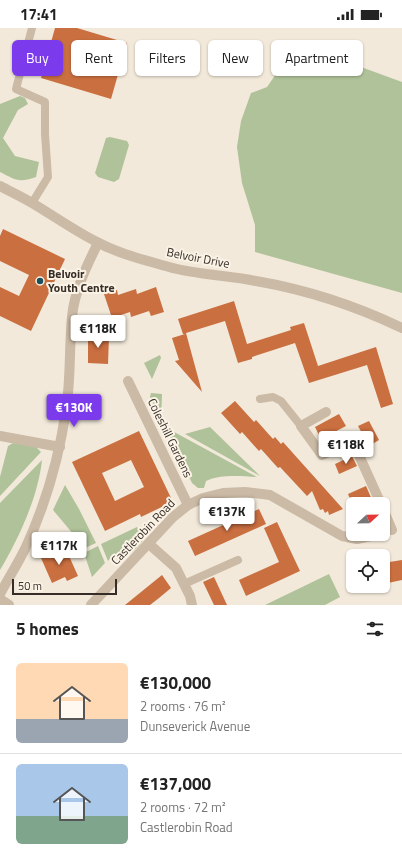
<!DOCTYPE html>
<meta charset="utf-8">
<style>
:root{--surface:#fff;--page:#f6f6f6;--text:#222;--muted:#767676;--line:#e0e0e0;--accent:#7c3aed}
body{margin:0;font-family:"Titillium Web",sans-serif;background:var(--page);color:var(--text);height:100vh;display:flex;flex-direction:column;font-size:15px;white-space:nowrap}
*{box-sizing:border-box;margin:0}
p{font-size:13px;color:var(--muted)}
.icon{flex:none;width:22px;height:22px;fill:none;stroke:currentColor;stroke-width:2;stroke-linecap:round;stroke-linejoin:round}
.map{position:relative;height:577px;overflow:hidden}
.sheet{display:flex;flex-direction:column;background:var(--surface);flex:1}
.sheet>*{flex:none}
.guide{position:absolute;left:12px;top:12px;width:378px;height:36px;display:flex;gap:8px}
.needle{width:26px;rotate:68deg}
.controls{position:absolute;left:346px;top:469px;display:grid;gap:8px}
.controls a{display:grid;place-items:center;width:44px;height:44px;border-radius:6px;background:var(--surface);box-shadow:0 1px 3px #0004;font-size:20px}
.scale{position:absolute;left:12px;bottom:10px;width:105px;box-sizing:border-box;padding-left:4px;border:2px solid #362d27;border-top:0;font-size:11px;line-height:14px;white-space:nowrap;color:#362d27;-webkit-text-stroke:3px #faf3e6;paint-order:stroke}
.price{position:absolute;translate:-50% -34px;padding:0 9px;border-radius:4px;background:#fff;color:#222;font-size:13px;line-height:26px;filter:drop-shadow(0 1px 2px #0008)}
.price::after{content:'';position:absolute;left:50%;top:24px;width:12px;height:9px;margin-left:-6px;background:inherit;clip-path:polygon(0 0,100% 0,50% 100%)}
.price.on{background:var(--accent);color:#fff}
ul{padding:0;list-style:none}
li{display:flex;align-items:center;gap:12px;height:100px;padding:0 16px}
li+li{border-top:1px solid var(--line)}
li span{display:grid;place-items:center;flex:none;width:112px;height:80px;border-radius:6px;color:#555}
li>.icon{margin-inline-start:auto}
span .icon{width:48px;height:48px;fill:#fffc;stroke-width:1}
li b{font-size:17px}
h2{display:flex;justify-content:space-between;align-items:center;height:48px;padding:0 16px;font-size:17px}
.tag{padding:0 14px;border-radius:6px;background:var(--surface);box-shadow:0 1px 3px #0004;font-size:14px;line-height:36px}
.tag.on{background:var(--accent);color:#fff}
.status{display:flex;justify-content:space-between;align-items:center;height:28px;padding:0 20px;background:var(--surface);direction:ltr}
.status svg{height:11px;fill:currentColor}
.map>svg:first-child{display:block}
.green{fill:#b0c299}
.building{fill:#ca6f40;fill-rule:evenodd}
.lines{fill:none;stroke-linecap:round;stroke-linejoin:round}
.service{stroke:#cbbaa5;stroke-width:8}
.minor{stroke:#cbbaa5;stroke-width:10}
.tertiary{stroke:#cbbaa5;stroke-width:10}
.poi-dot{fill:#1b4f59;stroke:#faf3e6;stroke-width:1.5}
.labels{text-anchor:middle;stroke-width:4;stroke-linejoin:round;paint-order:stroke}
.street-label{font-size:12px;fill:#362d27;stroke:#faf3e6}
.poi-label{font-size:12px;font-weight:bold;fill:#362d27;stroke:#faf3e6;text-anchor:start}
</style>
<div class="status"><b>17:41</b><svg viewBox="0 0 49 12"><path d="M0 12V9h3v3zM5 12V6h3v6zM10 12V3h3v9zM15 12V0h3v12zM26 1h20v11H26zM47 4h2v5h-2z"/></svg></div>
<div class="map">
<svg width="402" height="577" viewBox="0 0 402 577">
<rect width="100%" height="100%" fill="#f2e9da"/>
<g class="green">
<path d="M 320,24 L 402,54 L 402,265 L 255,224 L 255,197 L 242,155 L 237,119 L 241,93 L 251,65 L 267,59 L 276,46 L 283,33 L 294,28 L 313,30 Z"/>
<path d="M 20,68 L 25,70 L 28,76 L 18,82 L 3,110 L 15,128 L 39,134 L 36,149 C 18,155 16,152 0,144 L 0,76 Z"/>
<path d="M 110,109 L 127,113 L 129,117 L 119,151 L 114,154 L 98,149 L 95,145 L 106,110 Z"/>
<path d="M 160,327 L 161,330 L 152,351 L 144,335 Z"/>
<path d="M 151,365 L 162,366 L 161,393 L 150,369 Z"/>
<path d="M 165,399 L 257,449 C 241,448 220,446 206,453 L 204,460 L 198,460 L 192,455 Z"/>
<path d="M 210,399 L 260,448 L 185,406 Z"/>
<path d="M 13,415 L 36,419 L 41,424 L 0,468 L 0,449 L 8,418 Z"/>
<path d="M 42,432 C 38,469 19,510 0,542 L 0,475 Z"/>
<path d="M 65,457 L 79,481 L 96,515 L 83,521 L 74,507 L 53,482 Z"/>
<path d="M 137,499 L 144,511 C 134,523 130,530 113,527 L 108,533 L 101,516 Z"/>
<path d="M 98,518 L 105,535 L 92,549 L 84,525 Z"/>
<path d="M 329,546 L 340,569 L 325,577 L 265,577 Z"/>
</g>
<g class="building">
<path d="M 55,0 L 77,0 L 127,15 L 111,71 L 41,50 Z"/>
<path d="M 3,201 L 65,231 L 31,303 L 0,288 L 0,259 L 19,268 L 29,247 L 0,233 L 0,208 Z"/>
<path d="M 156,259 L 164,284 L 151,288 L 149,283 L 131,289 L 130,284 L 112,290 L 104,266 L 117,262 L 118,267 L 136,261 L 137,266 Z"/>
<path d="M 234,273 L 247,316 L 291,302 L 290,299 L 304,295 L 318,338 L 376,319 L 393,376 L 381,380 L 367,337 L 309,355 L 295,315 L 252,329 L 252,331 L 238,335 L 225,293 L 186,305 L 202,364 L 175,333 L 179,332 L 172,310 L 185,306 L 183,306 L 178,291 Z"/>
<path d="M 88,307 L 109,308 L 108,336 L 88,335 Z"/>
<path d="M 235,373 L 254,394 L 256,392 L 273,411 L 275,409 L 281,416 L 283,414 L 343,481 L 329,487 L 328,483 L 325,485 L 323,481 L 320,482 L 312,463 L 307,468 L 280,439 L 278,440 L 261,421 L 259,423 L 242,404 L 240,406 L 221,385 Z"/>
<path d="M 339,386 L 346,398 L 321,411 L 315,399 Z"/>
<path d="M 369,393 L 379,412 L 369,418 L 358,398 Z"/>
<path d="M 139,403 L 171,470 L 168,471 L 170,475 L 141,489 L 140,486 L 105,503 L 72,434 ZM 131,432 L 144,459 L 115,473 L 102,445 Z"/>
<path d="M 352,428 L 357,438 L 339,446 L 335,436 Z"/>
<path d="M 366,458 L 373,474 L 367,476 L 353,476 L 353,478 L 348,466 Z"/>
<path d="M 259,481 L 266,496 L 195,528 L 188,513 Z"/>
<path d="M 277,494 L 300,543 L 246,568 L 239,552 L 279,534 L 264,500 Z"/>
<path d="M 65,519 L 78,548 L 67,553 L 65,549 L 52,555 L 41,530 Z"/>
<path d="M 402,532 L 402,552 L 383,556 L 383,535 Z"/>
<path d="M 162,547 L 171,560 L 159,570 L 150,577 L 125,577 Z"/>
<path d="M 214,549 L 227,577 L 214,577 L 203,554 Z"/>
</g>
<g class="lines">
<g class="service">
<path d="M 32,0 L 16,61 L 45,74 L 45,106 L 48,149 L 32,175"/>
<path d="M 260,371 L 273,369 L 281,373 L 301,398"/>
<path d="M 184,556 L 238,532"/>
</g>
<g class="minor">
<path d="M 128,353 L 188,477"/>
<path d="M 326,384 L 301,398 L 322,427 L 353,414 L 381,476"/>
<path d="M 0,408 L 60,419"/>
<path d="M 383,481 L 392,502"/>
<path d="M 149,516 L 176,540 L 190,568 L 192,577"/>
<path d="M 0,571 L 9,577"/>
<path d="M 91,577 L 173,489 L 188,477 L 203,470 L 223,465 L 245,464 L 270,467 L 342,508 L 357,511 L 380,506"/>
</g>
<g class="tertiary">
<path d="M 0,158 C 11,164 22,169 32,175 C 54,188 75,203 97,214 C 119,226 145,232 169,239 C 197,247 227,247 256,253 C 308,262 354,277 402,300"/>
<path d="M 0,566 C 8,551 17,537 25,521 C 45,478 59,430 66,382 C 71,351 69,320 72,289 C 74,264 87,237 98,215"/>
</g>
</g>
<circle class="poi-dot" cx="40" cy="253" r="4"/>
<g class="labels">
<g class="street-label">
<text transform="translate(198 230) rotate(11)" y="4">Belvoir Drive</text>
<text transform="translate(170 410) rotate(64)" y="4">Coleshill Gardens</text>
<text transform="translate(143 504) rotate(-46)" y="4">Castlerobin Road</text>
</g>
<g class="poi-label">
<text x="48" y="250">Belvoir<tspan x="48" dy="14">Youth Centre</tspan></text>
</g>
</g>
</svg>
<div class="controls">
<a><svg class="needle" viewBox="-14 -14 28 28"><path d="M0-13l5 13h-10z" fill="#e53935"/><path d="M0 13l5-13h-10z" fill="#767676"/></svg></a>
<a><svg class="icon" aria-label="locate" viewBox="0 0 24 24"><circle cx="12" cy="12" r="6"/><path d="M12 2v4M12 18v4M2 12h4M18 12h4"/></svg></a>
</div>
<div class="scale">50 m</div>
<b class="price" style="left:98px;top:321px">€118K</b>
<b class="price on" style="left:74px;top:400px">€130K</b>
<b class="price" style="left:346px;top:437px">€118K</b>
<b class="price" style="left:227px;top:504px">€137K</b>
<b class="price" style="left:59px;top:538px">€117K</b>
<div class="guide">
<a class="tag on">Buy</a>
<a class="tag">Rent</a>
<a class="tag">Filters</a>
<a class="tag">New</a>
<a class="tag">Apartment</a>
</div>
</div>
<section class="sheet">
<h2>5 homes<svg class="icon" aria-label="filters" viewBox="0 0 24 24"><path d="M4 7h16M4 17h16"/><circle cx="9" cy="7" r="2"/><circle cx="15" cy="17" r="2"/></svg></h2>
<ul>
<li><span style="background:linear-gradient(#ffd9b3 70%,#9aa5b1 0)"><svg class="icon" aria-label="home" viewBox="0 0 24 24"><path d="M3 11l9-7 9 7M6 9v11h12V9"/></svg></span><div><b>€130,000</b><p>2 rooms · 76 m²</p><p>Dunseverick Avenue</p></div></li>
<li><span style="background:linear-gradient(#a9c7e8 65%,#7fa58c 0)"><svg class="icon" aria-label="home" viewBox="0 0 24 24"><path d="M3 11l9-7 9 7M6 9v11h12V9"/></svg></span><div><b>€137,000</b><p>2 rooms · 72 m²</p><p>Castlerobin Road</p></div></li>
</ul>
</section>
